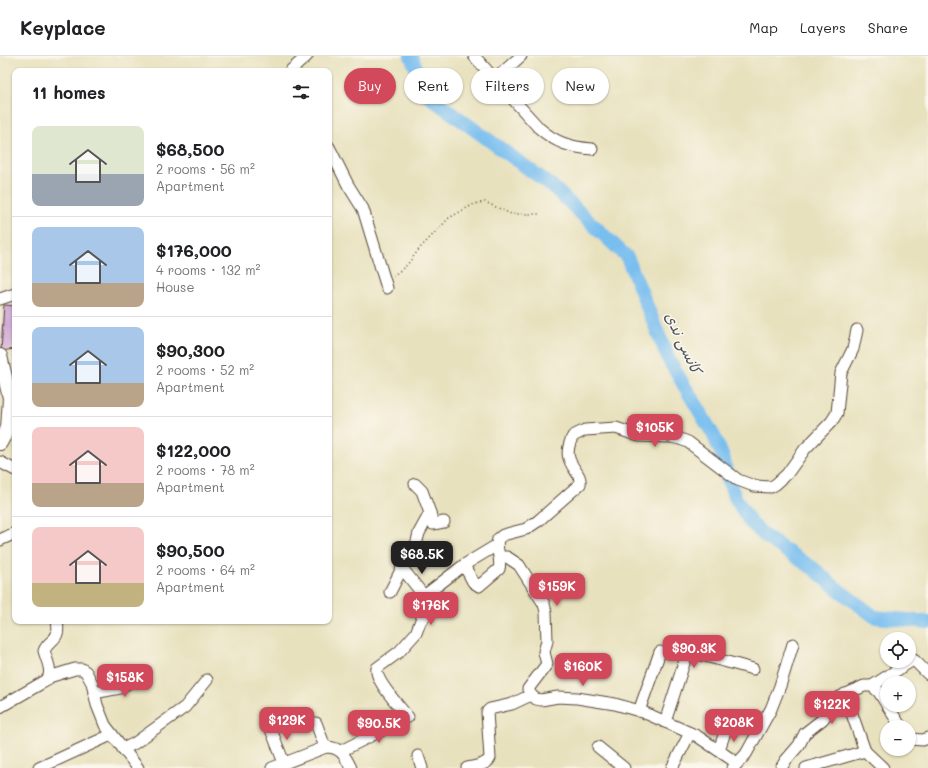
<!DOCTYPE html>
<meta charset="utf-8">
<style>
:root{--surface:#fff;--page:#f2f2f2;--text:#202124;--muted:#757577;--line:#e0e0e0;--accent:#d1495b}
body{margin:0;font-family:Mali,"Playpen Sans Arabic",sans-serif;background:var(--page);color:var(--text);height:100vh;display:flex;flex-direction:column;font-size:15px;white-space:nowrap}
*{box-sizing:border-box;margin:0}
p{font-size:13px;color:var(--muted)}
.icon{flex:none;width:22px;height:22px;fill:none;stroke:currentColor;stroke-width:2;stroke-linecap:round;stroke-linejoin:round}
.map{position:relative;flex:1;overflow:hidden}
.details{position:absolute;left:12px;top:12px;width:320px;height:556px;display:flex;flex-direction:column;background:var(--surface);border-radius:8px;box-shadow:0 1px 3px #0004}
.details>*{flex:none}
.hud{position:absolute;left:344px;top:12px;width:380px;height:36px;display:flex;gap:8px}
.buttons{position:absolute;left:880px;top:576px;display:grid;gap:8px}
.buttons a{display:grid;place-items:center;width:36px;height:36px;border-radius:50%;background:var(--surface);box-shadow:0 1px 3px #0004;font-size:20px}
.price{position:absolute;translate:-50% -34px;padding:0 9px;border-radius:8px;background:var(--accent);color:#fff;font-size:13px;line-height:26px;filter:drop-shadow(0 1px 2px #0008)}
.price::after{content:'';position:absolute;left:50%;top:24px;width:12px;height:9px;margin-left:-6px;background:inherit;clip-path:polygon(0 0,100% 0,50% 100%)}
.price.on{background:#222;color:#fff}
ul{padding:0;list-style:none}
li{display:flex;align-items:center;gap:12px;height:100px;padding:0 20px}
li+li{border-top:1px solid var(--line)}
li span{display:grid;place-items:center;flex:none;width:112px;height:80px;border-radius:8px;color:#555}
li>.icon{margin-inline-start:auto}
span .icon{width:48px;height:48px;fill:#fffc;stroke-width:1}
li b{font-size:17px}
h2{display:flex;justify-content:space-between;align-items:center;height:48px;padding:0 20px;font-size:17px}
.pill{padding:0 14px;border-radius:18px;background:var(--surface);box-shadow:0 1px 3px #0004;font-size:14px;line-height:36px}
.pill.on{background:var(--accent);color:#fff}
header{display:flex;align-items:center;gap:24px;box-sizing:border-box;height:56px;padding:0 20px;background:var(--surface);border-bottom:1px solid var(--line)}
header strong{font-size:19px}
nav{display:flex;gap:22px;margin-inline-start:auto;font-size:14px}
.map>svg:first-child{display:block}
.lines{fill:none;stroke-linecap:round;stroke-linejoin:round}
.river{stroke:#78beef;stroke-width:14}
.building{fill:#c393cd}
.minor-casing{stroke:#554536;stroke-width:13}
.major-casing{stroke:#554536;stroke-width:16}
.path{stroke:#554536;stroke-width:1.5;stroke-dasharray:1 3;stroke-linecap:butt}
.minor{stroke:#fff;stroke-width:11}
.major{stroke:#fff;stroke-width:14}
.labels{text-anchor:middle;stroke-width:3;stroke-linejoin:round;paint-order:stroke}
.water-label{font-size:15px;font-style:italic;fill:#4d565d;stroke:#fbf7ec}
</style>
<header>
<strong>Keyplace</strong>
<nav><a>Map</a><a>Layers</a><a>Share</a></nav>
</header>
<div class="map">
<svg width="928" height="712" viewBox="0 0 928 712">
<rect width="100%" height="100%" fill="#fbf7ec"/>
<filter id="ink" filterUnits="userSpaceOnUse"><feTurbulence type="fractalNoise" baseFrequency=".025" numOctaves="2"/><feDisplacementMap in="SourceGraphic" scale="8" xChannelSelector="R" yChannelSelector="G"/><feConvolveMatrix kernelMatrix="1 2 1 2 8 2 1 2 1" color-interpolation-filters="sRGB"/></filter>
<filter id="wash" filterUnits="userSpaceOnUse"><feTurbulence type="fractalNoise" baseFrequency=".012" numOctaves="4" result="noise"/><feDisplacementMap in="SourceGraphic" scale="16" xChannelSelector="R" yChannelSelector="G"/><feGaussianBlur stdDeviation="0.9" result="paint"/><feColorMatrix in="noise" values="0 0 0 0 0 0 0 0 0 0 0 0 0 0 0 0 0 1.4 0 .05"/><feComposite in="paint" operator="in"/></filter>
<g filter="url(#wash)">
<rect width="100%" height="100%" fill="#e8e1be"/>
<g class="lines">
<path class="river" d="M 411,0 L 427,39 L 552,130 L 627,201 L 669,304 L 714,380 L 724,404 L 727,422 L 735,441 L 750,466 L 766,481 L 794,500 L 813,512 L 835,531 L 875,561 L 928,566"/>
</g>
<g id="blocks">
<path class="building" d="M 4,249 L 15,250 L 15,293 L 1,295 Z"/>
</g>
</g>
<g filter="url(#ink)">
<use href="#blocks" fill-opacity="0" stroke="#554536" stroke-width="1"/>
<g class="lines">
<g class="minor-casing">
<g id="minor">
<path d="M 474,0 L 539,72 C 556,87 570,91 592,93"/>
<path d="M 290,15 L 307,0"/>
<path d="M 495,23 L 521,0"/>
<path d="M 329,91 L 348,129 L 363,153 L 387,232"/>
<path d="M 0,243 L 15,238"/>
<path d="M 0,406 L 15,414"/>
<path d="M 430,457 L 433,468 L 444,466"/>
<path d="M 0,484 L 15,477"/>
<path d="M 500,501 L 507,501 L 519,509 L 544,548 L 546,556 L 547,585 L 544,596 L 547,608 L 528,633 L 531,639"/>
<path d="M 464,509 L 473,526 L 479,530 L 499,513 C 502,503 495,492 498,483 L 503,479 L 526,473 L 538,465 L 580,428 C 583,414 558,408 573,380 L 585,374 L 616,372 L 639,380 L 670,381 L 680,383 L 688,386 L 738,424 L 754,430 L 771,431 L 776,428 L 787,418 L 805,393 L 832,365 L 837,357 L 841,317 L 853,293 L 857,274"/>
<path d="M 402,512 L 424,540"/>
<path d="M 390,536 L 402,512 L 416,489 L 419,477 L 430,457 L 422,435 L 415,428"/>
<path d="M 909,601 L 915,605 L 928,618"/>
<path d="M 49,621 L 75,613 L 82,613 L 86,616 L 92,627 L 97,649 L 105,669 L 138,712"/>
<path d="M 872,630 L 913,604"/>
<path d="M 94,637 L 120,632 L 144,618"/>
<path d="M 845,638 L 865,695 L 883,712"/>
<path d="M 887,649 L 901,671"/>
<path d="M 0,651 L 47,624 C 53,616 47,605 44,595 C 49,582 61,586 57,565"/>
<path d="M 639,655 L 660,596"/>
<path d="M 665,666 L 686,601 L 688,599 L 698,598 L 753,613"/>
<path d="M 316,667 L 325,691"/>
<path d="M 270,671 L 284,707"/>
<path d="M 909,683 L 923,684 L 928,682"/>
<path d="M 598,691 L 624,712"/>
<path d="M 123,693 L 135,687 L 185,651 L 207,624"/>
<path d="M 719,694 L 726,673"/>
<path d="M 341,695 L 408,661 C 400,651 374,624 377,612 L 399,596 L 416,577 L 421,564 L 431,554 L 431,550 L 424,540 L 464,509 L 497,489"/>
<path d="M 418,700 L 422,712"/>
<path d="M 39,712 L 111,679"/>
<path d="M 272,712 L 326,691 C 341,691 345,700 351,712"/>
<path d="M 467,712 C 474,710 486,710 490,702 L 487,656 L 490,653 L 512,648 L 531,639 L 536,643 L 541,644 L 558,641 L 577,642 L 615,648 L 643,656 L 697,680 L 737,707"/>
<path d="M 672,712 L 690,677"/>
<path d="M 733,712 L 746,698 L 771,653 L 780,630 L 793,588"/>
<path d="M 781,712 L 786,704 L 799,689 L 805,677 L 823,663 L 840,641 L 864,630 L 872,630 L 879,636 L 887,649"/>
<path d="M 806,712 L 865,695"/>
</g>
</g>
<g class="major-casing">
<path id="major" d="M 0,300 L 10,342 L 8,372 L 0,387"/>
</g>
<path class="path" d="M 393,220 L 407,209 L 420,192 L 449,162 L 474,148 L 485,146 L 511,158 L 540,158"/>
<use href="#minor" class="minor"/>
<use href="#major" class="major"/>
</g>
</g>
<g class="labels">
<g class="water-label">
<text transform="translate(683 287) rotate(65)" y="5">کانسی ندی</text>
</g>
</g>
</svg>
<div class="buttons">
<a><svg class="icon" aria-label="locate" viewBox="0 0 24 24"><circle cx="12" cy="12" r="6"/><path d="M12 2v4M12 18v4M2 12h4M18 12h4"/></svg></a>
<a>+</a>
<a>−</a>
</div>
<b class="price" style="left:655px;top:392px">$105K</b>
<b class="price on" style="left:422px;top:519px">$68.5K</b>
<b class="price" style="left:557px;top:551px">$159K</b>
<b class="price" style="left:431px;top:570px">$176K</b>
<b class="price" style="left:694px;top:613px">$90.3K</b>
<b class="price" style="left:583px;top:631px">$160K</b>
<b class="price" style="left:125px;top:642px">$158K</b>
<b class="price" style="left:832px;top:669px">$122K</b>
<b class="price" style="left:287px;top:685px">$129K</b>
<b class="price" style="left:734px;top:687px">$208K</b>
<b class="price" style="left:379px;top:688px">$90.5K</b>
<div class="hud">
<a class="pill on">Buy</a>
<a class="pill">Rent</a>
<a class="pill">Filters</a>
<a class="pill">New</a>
</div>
<section class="details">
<h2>11 homes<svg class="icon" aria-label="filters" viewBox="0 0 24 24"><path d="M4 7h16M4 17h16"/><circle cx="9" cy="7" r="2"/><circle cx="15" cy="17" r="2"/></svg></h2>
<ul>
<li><span style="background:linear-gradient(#dfe7d0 60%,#9aa5b1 0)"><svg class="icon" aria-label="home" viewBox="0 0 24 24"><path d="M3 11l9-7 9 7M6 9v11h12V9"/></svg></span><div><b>$68,500</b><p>2 rooms · 56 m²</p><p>Apartment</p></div></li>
<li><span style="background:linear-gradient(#a9c7e8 70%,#b9a48a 0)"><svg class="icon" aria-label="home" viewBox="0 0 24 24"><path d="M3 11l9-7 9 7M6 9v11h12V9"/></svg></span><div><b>$176,000</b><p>4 rooms · 132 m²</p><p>House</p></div></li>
<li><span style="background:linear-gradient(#a9c7e8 70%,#b9a48a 0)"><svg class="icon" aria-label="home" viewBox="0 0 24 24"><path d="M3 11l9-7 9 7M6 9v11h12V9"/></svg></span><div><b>$90,300</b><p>2 rooms · 52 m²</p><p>Apartment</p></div></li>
<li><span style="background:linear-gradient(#f6c9c9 70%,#b9a48a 0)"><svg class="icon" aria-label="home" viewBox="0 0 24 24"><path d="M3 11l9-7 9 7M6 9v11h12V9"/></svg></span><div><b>$122,000</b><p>2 rooms · 78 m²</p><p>Apartment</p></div></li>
<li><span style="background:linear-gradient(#f6c9c9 70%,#c2b280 0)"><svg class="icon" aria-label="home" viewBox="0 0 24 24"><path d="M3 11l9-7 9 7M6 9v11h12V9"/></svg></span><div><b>$90,500</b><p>2 rooms · 64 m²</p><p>Apartment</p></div></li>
</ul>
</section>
</div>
